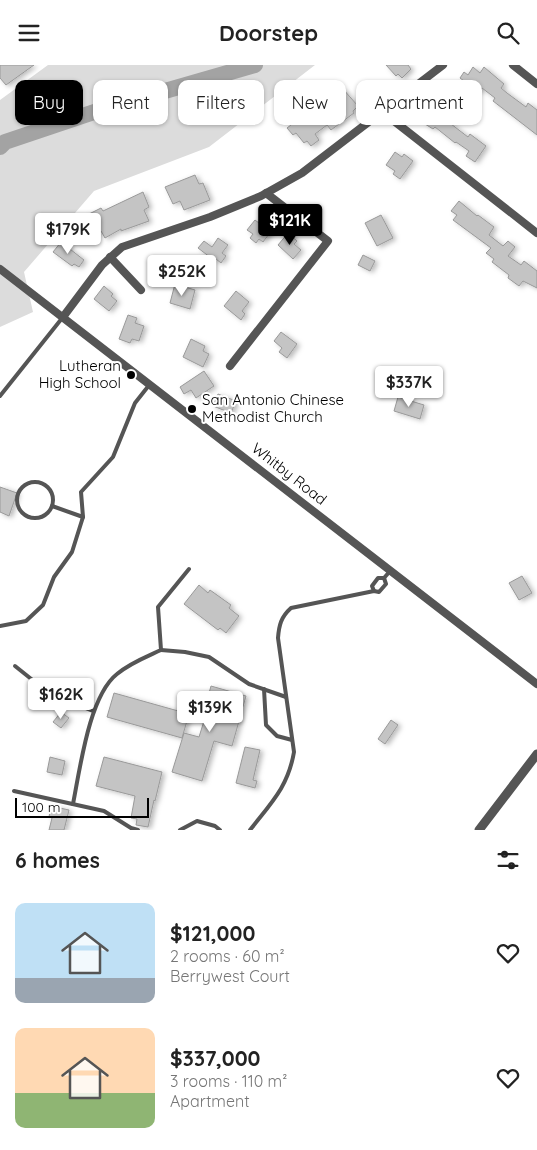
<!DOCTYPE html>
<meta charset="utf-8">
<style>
:root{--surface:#fff;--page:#f2f2f2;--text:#222;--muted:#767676;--accent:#000}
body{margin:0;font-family:Quicksand,sans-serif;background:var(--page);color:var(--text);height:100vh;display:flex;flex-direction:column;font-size:19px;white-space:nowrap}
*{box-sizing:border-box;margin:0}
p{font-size:16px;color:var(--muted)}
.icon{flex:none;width:28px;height:28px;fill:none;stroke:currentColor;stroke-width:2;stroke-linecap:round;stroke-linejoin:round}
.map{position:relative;height:765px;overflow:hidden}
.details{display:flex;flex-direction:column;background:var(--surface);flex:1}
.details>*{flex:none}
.banner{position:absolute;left:15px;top:15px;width:508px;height:45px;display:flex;gap:10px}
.scale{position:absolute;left:15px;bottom:12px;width:134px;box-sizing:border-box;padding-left:5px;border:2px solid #000;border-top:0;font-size:14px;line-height:18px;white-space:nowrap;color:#000;-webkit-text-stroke:4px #fff;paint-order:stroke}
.price{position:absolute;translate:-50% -42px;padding:0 11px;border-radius:5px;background:#fff;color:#222;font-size:16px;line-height:32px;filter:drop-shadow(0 1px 2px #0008)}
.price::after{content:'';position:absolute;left:50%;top:30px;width:15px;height:11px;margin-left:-8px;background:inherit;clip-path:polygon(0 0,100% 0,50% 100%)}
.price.on{background:var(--accent);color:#fff}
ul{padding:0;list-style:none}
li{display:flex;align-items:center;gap:15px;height:125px;padding:0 15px}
li span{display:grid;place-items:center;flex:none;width:140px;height:100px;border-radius:10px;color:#555}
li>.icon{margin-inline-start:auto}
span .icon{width:60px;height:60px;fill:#fffc;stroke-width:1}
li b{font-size:21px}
h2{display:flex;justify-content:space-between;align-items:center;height:60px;padding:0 15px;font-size:21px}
.chip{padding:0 18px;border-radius:10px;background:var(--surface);box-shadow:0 1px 4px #0004;font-size:18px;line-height:45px}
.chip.on{background:var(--accent);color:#fff}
header{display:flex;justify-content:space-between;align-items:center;height:65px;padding:0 15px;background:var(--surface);font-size:22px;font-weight:800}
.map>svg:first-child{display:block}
.green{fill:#dcdcdc}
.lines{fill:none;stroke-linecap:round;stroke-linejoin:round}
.river{stroke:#a3a3a3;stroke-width:16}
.building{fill:#c4c4c4;stroke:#999;filter:url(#shadow)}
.service{stroke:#555;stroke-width:4}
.minor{stroke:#555;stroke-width:8}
.tertiary{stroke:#555;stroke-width:9}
.poi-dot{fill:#000;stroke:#fff;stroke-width:2}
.labels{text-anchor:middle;stroke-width:4;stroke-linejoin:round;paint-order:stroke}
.poi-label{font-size:15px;fill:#000;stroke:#fff;text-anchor:end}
.street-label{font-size:15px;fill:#000;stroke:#fff}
</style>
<header><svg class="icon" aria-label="menu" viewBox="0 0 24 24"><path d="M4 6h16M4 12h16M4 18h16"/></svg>Doorstep<svg class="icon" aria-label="search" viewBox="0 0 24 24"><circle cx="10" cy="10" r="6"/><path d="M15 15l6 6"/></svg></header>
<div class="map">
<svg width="537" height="765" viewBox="0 0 537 765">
<defs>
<filter id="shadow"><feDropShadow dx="3" dy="1.5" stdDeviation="2.5" flood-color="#0004"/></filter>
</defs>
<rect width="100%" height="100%" fill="#fff"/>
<path class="green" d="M 48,0 L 315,0 L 209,82 L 94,126 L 24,207 L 33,247 L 0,262 L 0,35 Z"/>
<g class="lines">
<path class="river" d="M 0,82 L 5,77 L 106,43 L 255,0"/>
</g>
<g class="building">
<path d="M 0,0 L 34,0 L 6,20 L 0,13 Z"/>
<path d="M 386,0 L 408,0 L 411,4 L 402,13 L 398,9 L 396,11 Z"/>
<path d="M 473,2 L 480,8 L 484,2 L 504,19 L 501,23 L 507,28 L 526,42 L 528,38 L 537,45 L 537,70 L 493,36 L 495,33 L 482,23 L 480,27 L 475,24 L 460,13 L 464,7 L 468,10 Z"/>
<path d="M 343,24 L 358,41 L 353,46 L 354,48 L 331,65 L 327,60 L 315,69 L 319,75 L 311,81 L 307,76 L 304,78 L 296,68 L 293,70 L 287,63 L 318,39 L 320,42 L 325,40 Z"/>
<path d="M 430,32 L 438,38 L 434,42 L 444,49 L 442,52 L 468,72 L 470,69 L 486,81 L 475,97 L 466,91 L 469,86 L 456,77 L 455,78 L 435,62 L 433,64 L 425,59 L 428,55 L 419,48 Z"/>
<path d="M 395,87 L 402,92 L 404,89 L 413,96 L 400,114 L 393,109 L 395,106 L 386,100 Z"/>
<path d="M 195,110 L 199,119 L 203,118 L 210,135 L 184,145 L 180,136 L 173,139 L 165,122 Z"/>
<path d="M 143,127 L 149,142 L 144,145 L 149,156 L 121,166 L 121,164 L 105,173 L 101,166 L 97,168 L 87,150 L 101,143 L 103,146 Z"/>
<path d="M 459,136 L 477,151 L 478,150 L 494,162 L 489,170 L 503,181 L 508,176 L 515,182 L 508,191 L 521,200 L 524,196 L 537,206 L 537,223 L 523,216 L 519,221 L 508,213 L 509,210 L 492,197 L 494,194 L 486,188 L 491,183 L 453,155 L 457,150 L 451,146 Z"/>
<path d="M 381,150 L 393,173 L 377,181 L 365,158 Z"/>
<path d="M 268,154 L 276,160 L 263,177 L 259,174 L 256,178 L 250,173 L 253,169 L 247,165 L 255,155 L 263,161 Z"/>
<path d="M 288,168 L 297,176 L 294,179 L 301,185 L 293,194 L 278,180 Z"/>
<path d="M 218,173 L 228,180 L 222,188 L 226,191 L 221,198 L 216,194 L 215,196 L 198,183 L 204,176 L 212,182 Z"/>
<path d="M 61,177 L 84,195 L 79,202 L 74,199 L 72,201 L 53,187 Z"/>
<path d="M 363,190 L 375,196 L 370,206 L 358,200 Z"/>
<path d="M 175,219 L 195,225 L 190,244 L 170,238 Z"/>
<path d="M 104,221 L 113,229 L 111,231 L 117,236 L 109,246 L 94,234 Z"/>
<path d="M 236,226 L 249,237 L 242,246 L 245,249 L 241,255 L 224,241 Z"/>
<path d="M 128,250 L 137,253 L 135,258 L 144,261 L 139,276 L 132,274 L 130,278 L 119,274 Z"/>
<path d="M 281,267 L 297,279 L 287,293 L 279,287 L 282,283 L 274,276 Z"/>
<path d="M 191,274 L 205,281 L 203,286 L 209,289 L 203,302 L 183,292 Z"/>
<path d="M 204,306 L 214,321 L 196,333 L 191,325 L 184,329 L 180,322 Z"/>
<path d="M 218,329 L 236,336 L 231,348 L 213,341 Z"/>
<path d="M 398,332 L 424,340 L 420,354 L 394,346 Z"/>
<path d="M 0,422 L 17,428 L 9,451 L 0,447 Z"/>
<path d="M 522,511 L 532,528 L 519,535 L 509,518 Z"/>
<path d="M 199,520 L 208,528 L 210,525 L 231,540 L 229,543 L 239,551 L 226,568 L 220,563 L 218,565 L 184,539 Z"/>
<path d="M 211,621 L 246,631 L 232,681 L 214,676 L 202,716 L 172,707 L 184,668 L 199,672 L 209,640 L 206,639 Z"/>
<path d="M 114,628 L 189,649 L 182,673 L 107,652 Z"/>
<path d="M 61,647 L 69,653 L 61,663 L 53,657 Z"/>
<path d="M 391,655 L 398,660 L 385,679 L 378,674 Z"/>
<path d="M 245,682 L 260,685 L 253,715 L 257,716 L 255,723 L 236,718 Z"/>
<path d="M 50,692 L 65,696 L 62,710 L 47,707 Z"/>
<path d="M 104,692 L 162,707 L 155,736 L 154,735 L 148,762 L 136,760 L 137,754 L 131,753 L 135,731 L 96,721 Z"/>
<path d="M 51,741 L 69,745 L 64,765 L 49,765 L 52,753 L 49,752 Z"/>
</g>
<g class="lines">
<g class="service">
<path d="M 0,331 L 63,252"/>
<circle cx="35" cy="435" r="18"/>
<path d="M 52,441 L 83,452"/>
<path d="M 374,526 L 372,521 L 378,513 L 384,513 L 391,505"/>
<path d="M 0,561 L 26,556 L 43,540 L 54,512 L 72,487 L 83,452 L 81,427 L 113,392 L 135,338 L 150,319"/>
<path d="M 161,585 L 185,587 L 209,592 L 249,619 L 286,632"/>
<path d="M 15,601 L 50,629 L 93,646"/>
<path d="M 264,624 L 266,660 L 277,671 L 292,675"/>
<path d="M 14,726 L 104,746 L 131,763 L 138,765"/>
<path d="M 73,739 C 80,704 89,631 117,609 C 130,598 146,592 161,585 L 158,542 L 189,504"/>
<path d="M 180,765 L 197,756 L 215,761 L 220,765"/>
<path d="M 250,765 C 271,738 288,722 294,687 L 278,573 C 279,560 281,552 291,543 L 374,526 L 379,527 L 386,519 L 384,513"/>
</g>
<g class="minor">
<path d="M 513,0 L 537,19"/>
<path d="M 383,46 L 394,56 L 537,168"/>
<path d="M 110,192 L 141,225"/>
<path d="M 0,204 L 537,619"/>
<path d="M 63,252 L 102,200 L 122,182 L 210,152 L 261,131 L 302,108 L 443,0"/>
<path d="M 230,301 L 328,176 L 266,128"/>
</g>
<path class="tertiary" d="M 479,765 L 537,689"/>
</g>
<g class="poi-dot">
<circle cx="131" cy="310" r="5"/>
<circle cx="192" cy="344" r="5"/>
</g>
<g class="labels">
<g class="poi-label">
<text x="121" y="306">Lutheran<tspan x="121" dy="17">High School</tspan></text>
<text x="202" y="340" text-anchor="start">San Antonio Chinese<tspan x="202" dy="17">Methodist Church</tspan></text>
</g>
<g class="street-label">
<text transform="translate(289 409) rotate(38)" y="5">Whitby Road</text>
</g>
</g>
</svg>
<div class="scale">100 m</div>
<b class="price on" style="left:290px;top:181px">$121K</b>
<b class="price" style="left:68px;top:190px">$179K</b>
<b class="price" style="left:182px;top:232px">$252K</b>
<b class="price" style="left:409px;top:343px">$337K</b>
<b class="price" style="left:61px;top:655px">$162K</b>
<b class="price" style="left:210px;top:668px">$139K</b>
<div class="banner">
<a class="chip on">Buy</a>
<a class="chip">Rent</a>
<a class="chip">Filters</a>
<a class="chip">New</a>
<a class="chip">Apartment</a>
</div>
</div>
<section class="details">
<h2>6 homes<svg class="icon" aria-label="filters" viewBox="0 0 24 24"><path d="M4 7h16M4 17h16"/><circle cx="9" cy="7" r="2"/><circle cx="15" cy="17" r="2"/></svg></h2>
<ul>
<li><span style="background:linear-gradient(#bfe0f5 75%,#9aa5b1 0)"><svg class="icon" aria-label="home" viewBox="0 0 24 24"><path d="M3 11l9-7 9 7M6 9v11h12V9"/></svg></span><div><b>$121,000</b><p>2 rooms · 60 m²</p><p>Berrywest Court</p></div><svg class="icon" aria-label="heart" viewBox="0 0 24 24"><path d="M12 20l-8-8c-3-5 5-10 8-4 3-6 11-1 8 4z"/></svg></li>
<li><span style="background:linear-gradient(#ffd9b3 65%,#8fb573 0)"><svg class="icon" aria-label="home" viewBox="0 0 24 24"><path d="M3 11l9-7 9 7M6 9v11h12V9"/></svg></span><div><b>$337,000</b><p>3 rooms · 110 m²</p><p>Apartment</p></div><svg class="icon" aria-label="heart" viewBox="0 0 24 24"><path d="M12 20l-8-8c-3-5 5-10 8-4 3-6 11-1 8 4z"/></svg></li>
</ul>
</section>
